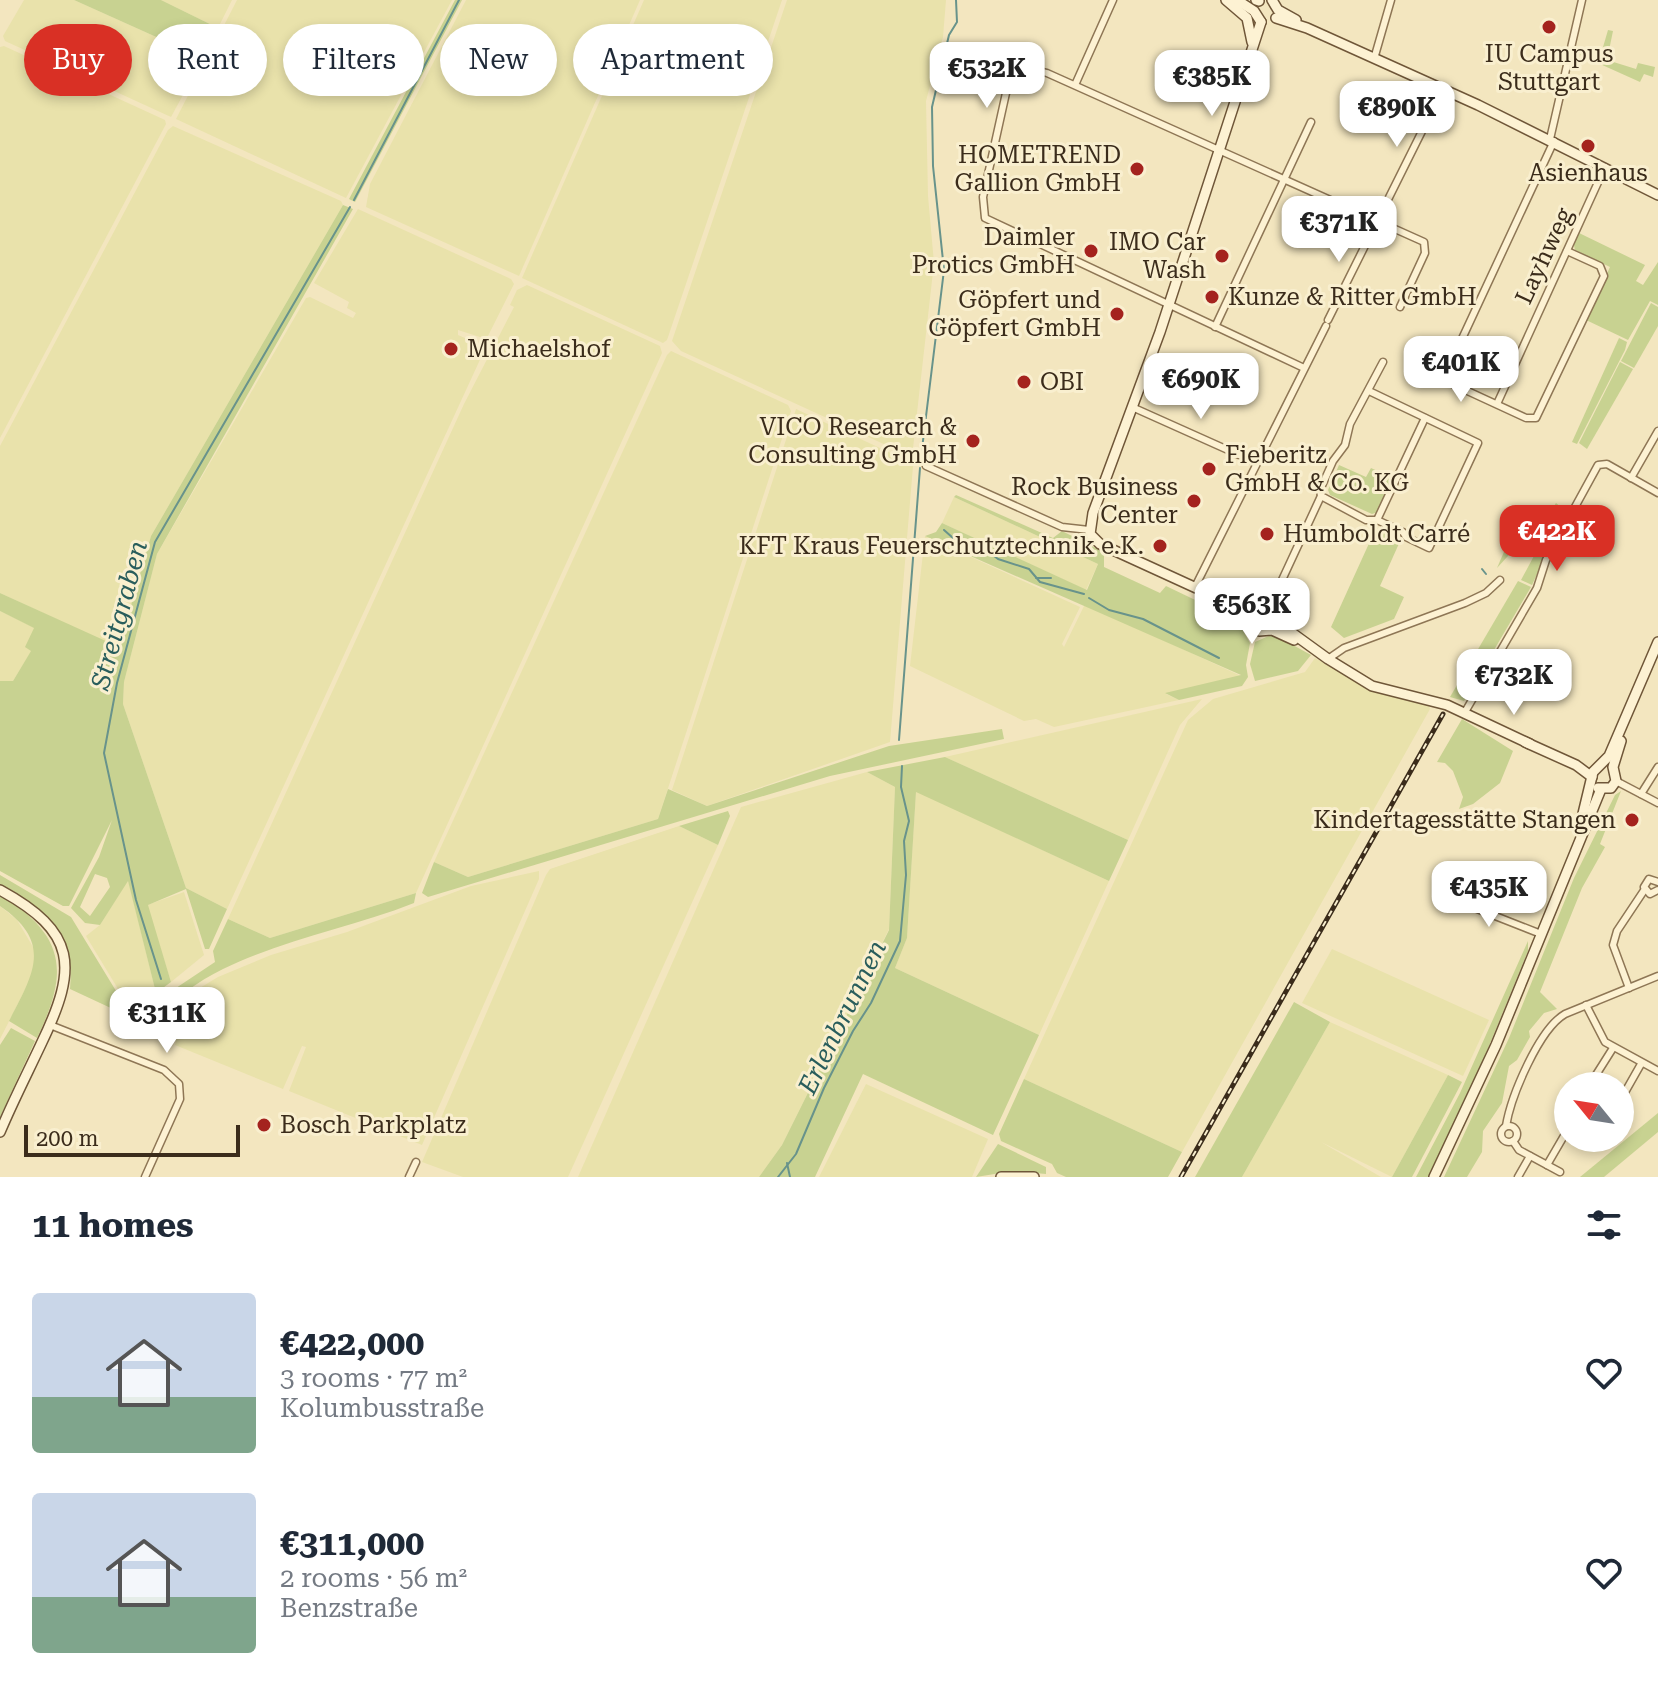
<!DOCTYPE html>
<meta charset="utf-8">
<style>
:root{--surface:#fff;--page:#f2f2f3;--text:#1f2937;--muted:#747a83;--accent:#d93025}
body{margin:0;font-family:"Roboto Serif",serif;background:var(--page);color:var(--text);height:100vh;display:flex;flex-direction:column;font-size:30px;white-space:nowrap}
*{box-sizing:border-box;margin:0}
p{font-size:26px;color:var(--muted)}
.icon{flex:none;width:44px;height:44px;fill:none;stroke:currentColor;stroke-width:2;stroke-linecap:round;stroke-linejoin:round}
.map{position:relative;height:1177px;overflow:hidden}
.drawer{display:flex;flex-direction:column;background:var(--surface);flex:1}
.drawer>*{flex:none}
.banner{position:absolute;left:24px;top:24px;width:800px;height:72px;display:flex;gap:16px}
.needle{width:52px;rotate:300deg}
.controls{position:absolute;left:1554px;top:1072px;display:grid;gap:16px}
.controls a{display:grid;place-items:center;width:80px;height:80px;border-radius:50%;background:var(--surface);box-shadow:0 4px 12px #0003;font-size:40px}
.scale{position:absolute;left:24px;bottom:20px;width:216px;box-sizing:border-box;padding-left:8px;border:4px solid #3b2c1b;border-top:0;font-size:22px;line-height:28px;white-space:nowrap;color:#3b2c1b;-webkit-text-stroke:6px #f9efcf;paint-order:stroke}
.price{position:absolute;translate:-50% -68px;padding:0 18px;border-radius:16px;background:#fff;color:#222;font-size:26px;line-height:52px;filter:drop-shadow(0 2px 4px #0008)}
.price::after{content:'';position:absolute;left:50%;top:48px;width:24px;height:18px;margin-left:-12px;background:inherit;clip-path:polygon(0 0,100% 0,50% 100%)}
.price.selected{background:var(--accent);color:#fff}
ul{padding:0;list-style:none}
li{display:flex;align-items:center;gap:24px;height:200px;padding:0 32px}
li span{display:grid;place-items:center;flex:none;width:224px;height:160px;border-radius:8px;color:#555}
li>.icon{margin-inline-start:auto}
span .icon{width:96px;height:96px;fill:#fffc;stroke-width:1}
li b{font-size:34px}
h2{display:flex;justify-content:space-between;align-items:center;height:96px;padding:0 32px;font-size:34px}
.chip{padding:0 28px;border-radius:36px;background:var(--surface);box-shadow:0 4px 12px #0003;font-size:28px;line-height:72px}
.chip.selected{background:var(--accent);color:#fff}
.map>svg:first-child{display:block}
.farmland{fill:#e9e2ab}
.green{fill:#c8d291;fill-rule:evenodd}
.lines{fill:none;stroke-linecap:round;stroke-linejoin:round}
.stream{stroke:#68938b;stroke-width:2}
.street-casing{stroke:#8e7655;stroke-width:9}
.secondary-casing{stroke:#6f5638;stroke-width:12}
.street{stroke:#fdf2d3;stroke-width:6}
.secondary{stroke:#fdf2d3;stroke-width:9}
.rail-casing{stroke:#3b2c1b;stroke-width:5}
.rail{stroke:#f9efcf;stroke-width:2;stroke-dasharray:6;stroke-linecap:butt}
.poi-dot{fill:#a4231e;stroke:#f9efcf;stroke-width:3}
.labels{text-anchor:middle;stroke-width:6;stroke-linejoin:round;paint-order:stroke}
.poi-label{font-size:24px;fill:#3b2c1b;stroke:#f9efcf;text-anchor:end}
.street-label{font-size:24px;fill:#3b2c1b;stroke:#f9efcf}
.water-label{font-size:26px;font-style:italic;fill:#295d5c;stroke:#f9efcf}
</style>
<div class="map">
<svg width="1658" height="1177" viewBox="0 0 1658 1177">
<rect width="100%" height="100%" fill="#f3e6bf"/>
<g class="farmland">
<path d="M 24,0 L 74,0 L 203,58 L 171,117 L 5,41 L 3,36 Z"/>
<path d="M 161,0 L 232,0 L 218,28 Z"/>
<path d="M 237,0 L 452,0 L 346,198 L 176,119 Z"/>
<path d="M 466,0 L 640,0 L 519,276 L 366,207 L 370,184 Z"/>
<path d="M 644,0 L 782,0 L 667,340 L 663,343 L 522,278 Z"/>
<path d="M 787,0 L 946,0 L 943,37 L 926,101 L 928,196 L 934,263 L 912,457 L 681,351 L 672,341 Z"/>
<path d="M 4,46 L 165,120 L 166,124 L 0,438 L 0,47 Z"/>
<path d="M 173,126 L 341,201 L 343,205 L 151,536 L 119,648 L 0,593 L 0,446 L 168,130 Z"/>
<path d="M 358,209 L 511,279 L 514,284 L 488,336 L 483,338 L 458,330 L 458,335 L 483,346 L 484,351 L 227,909 L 186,888 L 123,704 L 124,682 L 157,554 L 306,298 L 310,297 L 353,318 L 356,313 L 347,308 L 349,302 L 314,283 Z"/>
<path d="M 527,285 L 660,346 L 662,353 L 416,893 L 270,938 L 228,919 L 464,404 L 514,307 L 510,305 L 517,290 Z"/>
<path d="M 671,351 L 788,405 L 791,411 L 658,819 L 468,877 L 434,862 L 667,355 Z"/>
<path d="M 796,409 L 910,462 L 913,466 L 890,742 L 707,806 L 672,790 Z"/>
<path d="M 954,497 L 1098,564 L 1086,590 L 942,523 Z"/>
<path d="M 925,536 L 1080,607 L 1062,644 L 1064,647 L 1085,604 L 1241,676 L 1166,694 L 1179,700 L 1054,727 L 1036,719 L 1024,721 L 910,666 Z"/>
<path d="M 0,611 L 35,628 L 32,650 L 13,681 L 0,681 Z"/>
<path d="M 1315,658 L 1369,689 L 1428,704 L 1430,709 L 1182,1152 L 1024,1079 L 1188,720 L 1213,699 L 1305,672 Z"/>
<path d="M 1202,699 L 1180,725 L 1128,840 L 945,757 Z"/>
<path d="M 867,772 L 895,787 L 889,929 L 782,1145 L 759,1177 L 578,1177 L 741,807 Z"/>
<path d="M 916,791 L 1109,881 L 1039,1035 L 895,968 L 907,938 Z"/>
<path d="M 679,826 L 718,845 L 568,1177 L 463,1177 L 422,1162 L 546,875 L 550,869 Z"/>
<path d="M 539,871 L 539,879 L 422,1145 L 289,1091 L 306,1047 L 302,1046 L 283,1089 L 175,1045 L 176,1041 L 149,1027 L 185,997 L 218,977 L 271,955 L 347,932 L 471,886 Z"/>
<path d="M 128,880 L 156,993 L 133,1008 L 129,1007 L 86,936 L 100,925 Z"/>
<path d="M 184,892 L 204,955 L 171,982 L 147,905 Z"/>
<path d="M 0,906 L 17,920 L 36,952 L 33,974 L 0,1039 Z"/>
<path d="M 1332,949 L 1489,1020 L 1463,1076 L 1302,1003 Z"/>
<path d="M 1330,1022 L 1448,1075 L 1392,1177 L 1321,1142 L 1381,1177 L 1242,1177 Z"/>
<path d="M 866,1084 L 988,1139 L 972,1177 L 819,1177 Z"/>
</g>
<g class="green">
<path d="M 74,0 L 161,0 L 218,28 L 203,58 Z"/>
<path d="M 455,0 L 462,0 L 355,202 L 349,199 Z"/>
<path d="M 1608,30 L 1613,31 L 1607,60 L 1636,69 L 1638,63 L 1655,67 L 1653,77 L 1644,74 L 1640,82 L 1580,55 L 1582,48 L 1601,54 Z"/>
<path d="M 343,205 L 353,209 L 157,554 L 124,682 L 123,704 L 186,888 L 227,909 L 209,949 L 205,949 L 186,889 L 148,905 L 171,982 L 156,993 L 128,881 L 100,925 L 85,923 L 71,908 L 99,857 L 112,820 L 69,906 L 63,906 L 0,871 L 0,681 L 13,681 L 31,651 L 25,647 L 34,628 L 0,611 L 0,593 L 119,647 L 151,536 ZM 95,874 L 107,878 L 110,887 L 90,916 L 80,907 Z"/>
<path d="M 1577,232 L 1645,265 L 1636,281 L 1643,285 L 1658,262 L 1658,305 L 1650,301 L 1628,340 L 1586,320 L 1610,267 L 1575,250 L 1573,241 Z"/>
<path d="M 1651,303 L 1658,307 L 1658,326 L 1634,368 L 1621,361 Z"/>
<path d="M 1619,338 L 1627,342 L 1625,350 L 1577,444 L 1572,442 Z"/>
<path d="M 1620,362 L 1633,369 L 1587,449 L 1579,443 Z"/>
<path d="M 1339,465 L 1366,477 L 1371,468 L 1393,478 L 1378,512 L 1372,514 L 1330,495 L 1328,490 Z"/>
<path d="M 956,495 L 1053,538 L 1062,531 L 1104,552 L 1104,567 L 1160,593 L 1166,586 L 1237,620 L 1250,643 L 1246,665 L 1248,677 L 1242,686 L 1179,700 L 1165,693 L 1241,675 L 925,536 L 936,532 L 942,523 L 1087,590 L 1098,564 L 954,497 Z"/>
<path d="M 1556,503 L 1568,513 L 1563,521 L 1558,519 L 1549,535 L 1553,539 L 1532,585 L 1521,580 L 1550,526 L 1543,522 Z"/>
<path d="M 1523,515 L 1539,522 L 1497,568 L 1519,517 Z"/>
<path d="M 1376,528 L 1401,539 L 1380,586 L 1404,597 L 1394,619 L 1344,638 L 1331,627 Z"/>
<path d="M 1518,581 L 1531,587 L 1464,701 L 1450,697 Z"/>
<path d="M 1273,634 L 1311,655 L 1298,671 L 1255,681 L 1250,664 L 1255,642 Z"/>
<path d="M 1462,719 L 1513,751 L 1500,783 L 1473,804 L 1459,809 L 1463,797 L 1453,771 L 1445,763 L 1437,762 Z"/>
<path d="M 1002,729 L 1004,739 L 830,776 L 428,897 L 422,893 L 434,862 L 468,877 L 658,819 L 668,789 L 707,806 L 889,746 Z"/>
<path d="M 945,757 L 1128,840 L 1109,881 L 916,792 L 907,938 L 895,968 L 1039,1035 L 993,1135 L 863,1074 L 815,1177 L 759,1177 L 782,1145 L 889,930 L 895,787 L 867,772 Z"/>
<path d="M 1621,791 L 1600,844 L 1605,847 L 1582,888 L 1540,992 L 1557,1009 L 1544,1013 L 1529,1031 L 1530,1037 L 1517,1060 L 1509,1066 L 1502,1103 L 1483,1131 L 1482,1152 L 1467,1177 L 1444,1177 L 1509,1038 L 1574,878 L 1615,795 Z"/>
<path d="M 728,811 L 730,816 L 718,845 L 679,826 Z"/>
<path d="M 0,875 L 71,917 L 127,1009 L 128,1016 L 70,989 C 77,934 44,908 0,884 Z"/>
<path d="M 416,893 L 414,903 C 351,928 284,939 223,969 C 194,983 168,1005 143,1025 L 137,1027 L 133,1023 L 134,1016 L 215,962 L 213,951 L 228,919 L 270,938 Z"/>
<path d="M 0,894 C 65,936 70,970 37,1038 L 9,1021 C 33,974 54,943 0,906 Z"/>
<path d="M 1528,941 L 1528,951 L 1466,1102 L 1428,1177 L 1416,1177 L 1460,1093 Z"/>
<path d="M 1294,1002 L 1330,1022 L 1242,1177 L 1195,1177 Z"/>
<path d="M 11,1028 L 35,1041 L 0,1117 L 0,1045 Z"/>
<path d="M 1448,1075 L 1462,1082 L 1412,1177 L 1392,1177 Z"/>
<path d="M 1024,1079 L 1182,1152 L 1168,1177 L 1066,1177 L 1057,1173 L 1052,1164 L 1001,1141 L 999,1134 Z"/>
<path d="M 1658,1113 L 1658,1132 L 1604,1177 L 1580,1177 Z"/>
<path d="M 998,1144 L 1046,1167 L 1046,1174 L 1013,1171 L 976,1177 Z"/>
</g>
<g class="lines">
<g class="stream">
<path d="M 354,200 L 459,0"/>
<path d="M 921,457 L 944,270 L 933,166 L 932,107 L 949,35 L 957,22 L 956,0"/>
<path d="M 944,530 L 953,538 L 981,546 L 998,559 L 1029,569 L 1040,582 L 1084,594"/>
<path d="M 1482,569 L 1486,574"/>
<path d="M 1036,578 L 1051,578"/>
<path d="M 1089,598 L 1109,610 L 1143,619 L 1219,658"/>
<path d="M 899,740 L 920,468"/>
<path d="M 161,979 L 136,900 L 104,753 L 117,683 L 155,542 L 350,207"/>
<path d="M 787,1163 L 790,1177"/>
<path d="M 778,1177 L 796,1154 L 824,1088 L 853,1031 L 871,1003 L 900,941 L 906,875 L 904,841 L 909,821 L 901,787 L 902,766"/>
</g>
<g class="street-casing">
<g id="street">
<path d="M 1374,59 L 1391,0"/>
<path d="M 1075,85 L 1113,0"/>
<path d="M 1550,139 L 1582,0"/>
<path d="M 1554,141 L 1447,371 L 1448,382 L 1526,418 L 1536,418 L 1604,276 L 1600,266 L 1567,251"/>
<path d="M 1328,320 L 1443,89"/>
<path d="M 1215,327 L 1311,122"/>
<path d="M 1304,368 L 985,218 L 983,197 L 1006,93 C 1015,74 1028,67 1047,73 L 1424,242 L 1425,253 L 1400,307"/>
<path d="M 1497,404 L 1605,167"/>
<path d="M 1132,407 L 1257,463"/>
<path d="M 926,466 L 1062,527 L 1089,530"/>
<path d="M 1631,478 L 1658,431"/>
<path d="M 1321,496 L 1366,520 L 1377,520 L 1403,532 L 1406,537 L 1429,548 L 1478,443 L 1369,391"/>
<path d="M 1377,520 L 1425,418"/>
<path d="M 1195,587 L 1326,326"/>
<path d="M 1269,608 L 1321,496 L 1320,490 L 1333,461 L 1345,445 L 1350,424 L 1383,362"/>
<path d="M 1328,659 L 1344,648 L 1465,603 L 1486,593 L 1500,580"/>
<path d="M 1465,712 L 1537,588 L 1546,560 L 1598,465 L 1607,464 L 1658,493"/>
<path d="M 1616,781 L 1658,803"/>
<path d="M 1641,794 L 1658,767"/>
<path d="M 1658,882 L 1649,879 L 1644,887 L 1650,894 L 1658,890"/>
<circle cx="1448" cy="898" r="10"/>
<path d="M 1457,901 L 1541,934"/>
<path d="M 1629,988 L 1613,945 L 1617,931 L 1645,889"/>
<path d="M 1586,1005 L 1605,1042 L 1658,1071"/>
<path d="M 50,1025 L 164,1070 L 179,1084 L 180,1099 L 145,1177"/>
<path d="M 1589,1086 L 1613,1048"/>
<path d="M 1620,1101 L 1641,1064"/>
<circle cx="1509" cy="1134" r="8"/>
<path d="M 1506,1126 C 1511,1096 1539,1029 1565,1014 L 1658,976"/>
<path d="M 1513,1141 L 1519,1150 L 1560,1172"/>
<path d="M 1547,1165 L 1568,1129"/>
<path d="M 409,1177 L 416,1162"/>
<path d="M 1518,1177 L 1530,1156"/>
</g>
</g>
<g class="secondary-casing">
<g id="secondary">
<path d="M 1226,0 L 1247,18 L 1252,42"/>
<path d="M 1237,0 L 1254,11 L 1261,22"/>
<path d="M 1256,0 L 1259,1"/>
<path d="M 1272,0 L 1278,10 L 1296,20"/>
<path d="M 1276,18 L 1307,28 L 1478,105 L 1658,195"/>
<path d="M 1261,22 L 1160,332 L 1093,513 L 1090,534 L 1100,544 L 1229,603 L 1256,611 L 1269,608 L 1276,614 L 1277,622 L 1328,659 L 1372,686 L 1447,705 L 1530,744"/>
<path d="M 1235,608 L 1252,620 L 1259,631 L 1272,630 L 1294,640"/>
<path d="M 1525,742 L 1576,765 L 1592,777"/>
<path d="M 1598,788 L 1611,788 L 1616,781 L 1613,767 L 1621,741"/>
<path d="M 1581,822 L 1593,772 L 1609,756 L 1658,642"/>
<path d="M 0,890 C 77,932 78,967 42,1042 C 28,1072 13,1101 0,1132"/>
<path d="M 1001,1177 L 1034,1177"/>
<path d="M 1434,1177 L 1496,1045 L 1601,789"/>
</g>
</g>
<use href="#street" class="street"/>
<use href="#secondary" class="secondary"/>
<g class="rail-casing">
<path id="rail" d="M 1181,1177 L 1443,714"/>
</g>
<use href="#rail" class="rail"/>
</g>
<g class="poi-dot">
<circle cx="1549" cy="27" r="8"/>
<circle cx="1588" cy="146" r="8"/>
<circle cx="1137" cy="169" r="8"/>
<circle cx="1091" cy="251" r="8"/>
<circle cx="1222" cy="256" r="8"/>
<circle cx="1212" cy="297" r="8"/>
<circle cx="1117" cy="314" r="8"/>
<circle cx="451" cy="349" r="8"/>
<circle cx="1024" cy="382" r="8"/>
<circle cx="973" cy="441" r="8"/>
<circle cx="1209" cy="469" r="8"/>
<circle cx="1194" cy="501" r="8"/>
<circle cx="1267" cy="534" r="8"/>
<circle cx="1160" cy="546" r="8"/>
<circle cx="1632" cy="820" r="8"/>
<circle cx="264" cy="1125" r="8"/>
</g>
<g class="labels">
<g class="poi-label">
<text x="1549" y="62" text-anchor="middle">IU Campus<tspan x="1549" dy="28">Stuttgart</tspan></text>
<text x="1121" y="163">HOMETREND<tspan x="1121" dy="28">Gallion GmbH</tspan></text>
<text x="1588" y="181" text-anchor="middle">Asienhaus</text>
<text x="1075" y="245">Daimler<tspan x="1075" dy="28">Protics GmbH</tspan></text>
<text x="1206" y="250">IMO Car<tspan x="1206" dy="28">Wash</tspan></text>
<text x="1228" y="305" text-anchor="start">Kunze &amp; Ritter GmbH</text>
<text x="1101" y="308">Göpfert und<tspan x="1101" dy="28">Göpfert GmbH</tspan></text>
<text x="467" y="357" text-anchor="start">Michaelshof</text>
<text x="1040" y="390" text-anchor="start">OBI</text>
<text x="957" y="435">VICO Research &amp;<tspan x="957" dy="28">Consulting GmbH</tspan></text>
<text x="1225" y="463" text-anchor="start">Fieberitz<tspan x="1225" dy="28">GmbH &amp; Co. KG</tspan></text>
<text x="1178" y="495">Rock Business<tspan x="1178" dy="28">Center</tspan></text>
<text x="1283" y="542" text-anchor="start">Humboldt Carré</text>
<text x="1144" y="554">KFT Kraus Feuerschutztechnik e.K.</text>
<text x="1616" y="828">Kindertagesstätte Stangen</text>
<text x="280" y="1133" text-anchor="start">Bosch Parkplatz</text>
</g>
<g class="street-label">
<text transform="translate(1544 256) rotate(-65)" y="8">Layhweg</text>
</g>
<g class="water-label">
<text transform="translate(119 615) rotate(-75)" y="9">Streitgraben</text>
<text transform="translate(842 1017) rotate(-64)" y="9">Erlenbrunnen</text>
</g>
</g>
</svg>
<div class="controls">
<a><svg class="needle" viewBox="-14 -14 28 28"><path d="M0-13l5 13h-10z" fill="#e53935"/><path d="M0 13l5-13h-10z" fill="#747a83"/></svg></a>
</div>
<div class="scale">200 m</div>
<b class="price" style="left:987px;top:110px">€532K</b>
<b class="price" style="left:1212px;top:118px">€385K</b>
<b class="price" style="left:1397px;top:149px">€890K</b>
<b class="price" style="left:1339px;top:264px">€371K</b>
<b class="price" style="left:1461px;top:404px">€401K</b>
<b class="price" style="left:1201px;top:421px">€690K</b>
<b class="price selected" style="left:1557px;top:573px">€422K</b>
<b class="price" style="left:1252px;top:646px">€563K</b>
<b class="price" style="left:1514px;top:717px">€732K</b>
<b class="price" style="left:1489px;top:929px">€435K</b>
<b class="price" style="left:167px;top:1055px">€311K</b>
<div class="banner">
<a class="chip selected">Buy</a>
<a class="chip">Rent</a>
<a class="chip">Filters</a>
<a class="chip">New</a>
<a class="chip">Apartment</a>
</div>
</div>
<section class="drawer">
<h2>11 homes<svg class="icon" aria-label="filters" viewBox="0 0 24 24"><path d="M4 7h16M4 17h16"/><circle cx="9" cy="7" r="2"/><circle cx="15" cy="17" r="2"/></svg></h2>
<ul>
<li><span style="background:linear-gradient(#c9d6e8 65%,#7fa58c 0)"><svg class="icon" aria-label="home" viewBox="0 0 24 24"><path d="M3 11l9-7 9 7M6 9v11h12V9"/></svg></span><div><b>€422,000</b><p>3 rooms · 77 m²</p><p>Kolumbusstraße</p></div><svg class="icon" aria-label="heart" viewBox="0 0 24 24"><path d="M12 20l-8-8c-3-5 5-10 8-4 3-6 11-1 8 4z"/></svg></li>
<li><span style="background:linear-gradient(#c9d6e8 65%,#7fa58c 0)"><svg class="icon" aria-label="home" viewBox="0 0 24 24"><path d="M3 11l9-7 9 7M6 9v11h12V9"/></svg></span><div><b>€311,000</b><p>2 rooms · 56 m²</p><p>Benzstraße</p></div><svg class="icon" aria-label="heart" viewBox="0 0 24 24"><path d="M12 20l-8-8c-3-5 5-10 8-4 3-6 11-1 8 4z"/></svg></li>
</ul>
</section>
